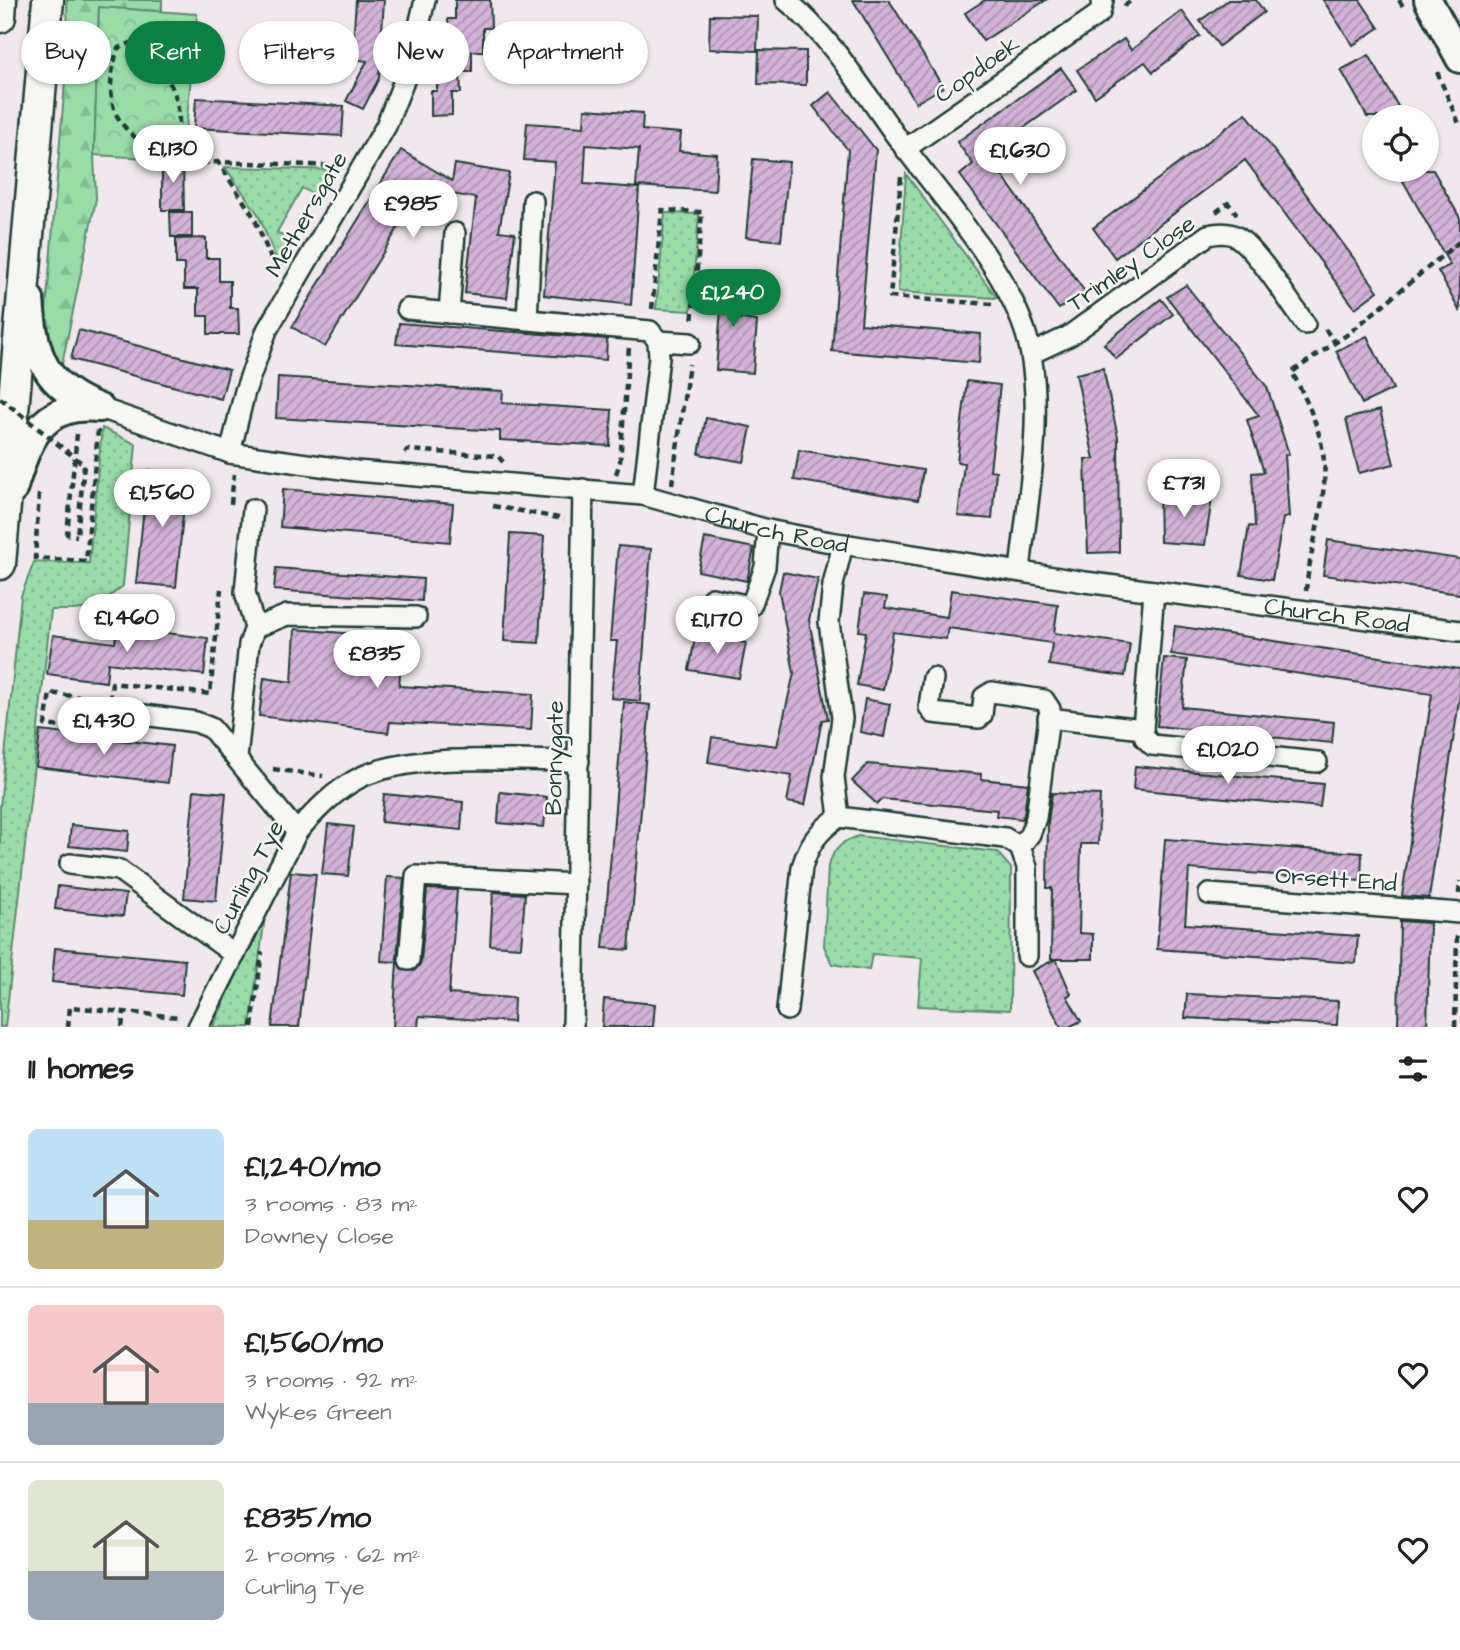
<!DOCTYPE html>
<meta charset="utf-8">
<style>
:root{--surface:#fff;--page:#f6f6f6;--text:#222;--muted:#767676;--line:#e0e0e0;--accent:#0b8043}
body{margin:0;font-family:"Architects Daughter",sans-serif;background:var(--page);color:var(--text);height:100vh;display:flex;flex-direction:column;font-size:26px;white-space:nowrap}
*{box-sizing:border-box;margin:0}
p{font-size:23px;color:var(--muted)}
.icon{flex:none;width:38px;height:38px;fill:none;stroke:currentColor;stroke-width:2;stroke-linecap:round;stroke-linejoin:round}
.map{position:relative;height:1027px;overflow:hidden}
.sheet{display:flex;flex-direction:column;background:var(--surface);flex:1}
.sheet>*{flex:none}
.guide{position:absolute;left:21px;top:21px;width:700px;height:63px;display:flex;gap:14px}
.fabs{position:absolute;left:1362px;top:105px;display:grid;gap:14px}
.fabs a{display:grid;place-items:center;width:77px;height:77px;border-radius:50%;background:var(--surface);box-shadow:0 2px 5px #0004;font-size:35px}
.price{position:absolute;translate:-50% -60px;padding:0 16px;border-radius:24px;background:#fff;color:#222;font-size:23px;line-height:46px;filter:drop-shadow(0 2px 4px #0008)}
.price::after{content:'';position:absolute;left:50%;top:42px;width:21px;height:16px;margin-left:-10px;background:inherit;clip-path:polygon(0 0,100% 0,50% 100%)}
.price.active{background:var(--accent);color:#fff}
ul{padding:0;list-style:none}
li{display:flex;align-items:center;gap:21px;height:175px;padding:0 28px}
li+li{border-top:2px solid var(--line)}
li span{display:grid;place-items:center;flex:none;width:196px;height:140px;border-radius:10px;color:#555}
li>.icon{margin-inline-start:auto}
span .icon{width:84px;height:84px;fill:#fffc;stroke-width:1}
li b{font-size:30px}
h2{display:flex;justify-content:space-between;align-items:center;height:84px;padding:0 28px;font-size:30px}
.tag{padding:0 24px;border-radius:32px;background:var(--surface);box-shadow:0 2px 5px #0004;font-size:24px;line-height:63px}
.tag.active{background:var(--accent);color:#fff}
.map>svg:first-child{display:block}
.grass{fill:url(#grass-dots);stroke:#5c8c6e;stroke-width:2}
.forest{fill:url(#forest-firs);stroke:#5c8c6e;stroke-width:2}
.park{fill:url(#park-crowns);stroke:#5c8c6e;stroke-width:2}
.building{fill:url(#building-hatch);stroke:#1f3d34;stroke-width:2}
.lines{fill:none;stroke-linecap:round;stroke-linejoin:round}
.street-casing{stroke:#1f3d34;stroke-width:24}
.secondary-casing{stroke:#1f3d34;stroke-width:32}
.primary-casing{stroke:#1f3d34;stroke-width:35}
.path{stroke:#1f3d34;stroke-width:4.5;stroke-dasharray:7 5;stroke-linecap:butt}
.street{stroke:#f6f6f2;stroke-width:19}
.secondary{stroke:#f6f6f2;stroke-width:26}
.primary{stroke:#f6f6f2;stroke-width:30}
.path-bridge{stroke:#1f3d34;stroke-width:4.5;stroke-dasharray:7 5;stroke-linecap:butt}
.labels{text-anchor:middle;stroke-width:5;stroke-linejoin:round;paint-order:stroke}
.street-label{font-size:24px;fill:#1f3d34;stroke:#f6f6f2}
</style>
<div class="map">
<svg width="1460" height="1027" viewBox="0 0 1460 1027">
<defs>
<pattern id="grass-dots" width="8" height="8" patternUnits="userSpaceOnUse" patternTransform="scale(1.75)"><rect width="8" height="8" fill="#99dca7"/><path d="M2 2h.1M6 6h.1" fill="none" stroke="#83be90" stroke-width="1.8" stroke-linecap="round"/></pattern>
<pattern id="forest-firs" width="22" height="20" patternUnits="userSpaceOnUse" patternTransform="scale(1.75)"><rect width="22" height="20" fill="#99dca7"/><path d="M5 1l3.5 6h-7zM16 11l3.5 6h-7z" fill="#83be90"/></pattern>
<pattern id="park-crowns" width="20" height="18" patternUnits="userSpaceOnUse" patternTransform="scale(1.75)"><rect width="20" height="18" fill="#99dca7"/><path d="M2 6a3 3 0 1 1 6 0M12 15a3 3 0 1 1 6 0" fill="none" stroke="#83be90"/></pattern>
<pattern id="building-hatch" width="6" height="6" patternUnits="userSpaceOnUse" patternTransform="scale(1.75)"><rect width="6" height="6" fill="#d6b1db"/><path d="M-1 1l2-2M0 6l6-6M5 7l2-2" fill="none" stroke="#ad91b2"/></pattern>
</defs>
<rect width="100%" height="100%" fill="#f0e8ed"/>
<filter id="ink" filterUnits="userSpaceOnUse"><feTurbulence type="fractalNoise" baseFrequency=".0143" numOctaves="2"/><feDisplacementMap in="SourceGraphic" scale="14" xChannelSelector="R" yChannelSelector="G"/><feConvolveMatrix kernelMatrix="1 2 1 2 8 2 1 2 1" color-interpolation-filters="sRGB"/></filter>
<g filter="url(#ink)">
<g class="grass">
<path d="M 225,167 L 335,170 L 318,197 L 302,188 L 277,232 L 294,243 L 280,268 L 258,214 Z"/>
<path d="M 906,174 L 997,298 L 898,292 Z"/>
<path d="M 665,213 L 699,214 L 691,311 L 656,309 Z"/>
<path d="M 102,428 L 136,444 L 123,586 C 92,611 89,610 51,610 L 5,1027 L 0,1027 L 0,807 L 21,596 L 34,562 L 89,563 Z"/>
<path d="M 858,836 L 997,852 L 1011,868 L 1010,1010 L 918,1006 L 922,958 L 872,954 L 869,970 L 832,964 L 824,946 L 828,866 L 834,852 L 844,842 Z"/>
<path d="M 266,909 L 250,1027 L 213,1027 Z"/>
</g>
<path class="forest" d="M 67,0 L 162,0 L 162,11 L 99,8 L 94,155 L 96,199 L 60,374 L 48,348 L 45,323 L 68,45 Z"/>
<path class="park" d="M 99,7 L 197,14 L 183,160 L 94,155 Z"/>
<g class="building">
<path d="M 356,0 L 384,0 L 379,78 L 363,109 L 346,101 L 367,61 L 352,59 Z"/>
<path d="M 455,0 L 490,0 L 491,28 L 483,28 L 483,51 L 472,51 L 472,72 L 460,72 L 461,93 L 452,93 L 452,115 L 431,116 L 431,91 L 437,91 L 437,66 L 442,65 L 442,43 L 449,43 L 448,19 L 455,19 Z"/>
<path d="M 853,0 L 889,0 L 943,87 L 916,103 Z"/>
<path d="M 985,0 L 1046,0 L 983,41 L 965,13 Z"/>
<path d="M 1228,0 L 1256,0 L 1264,12 L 1219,46 L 1200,21 Z"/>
<path d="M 1323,0 L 1360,0 L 1379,28 L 1353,45 Z"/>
<path d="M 1182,11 L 1200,36 L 1153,72 L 1145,62 L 1095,97 L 1077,70 L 1124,39 L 1131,50 Z"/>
<path d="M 710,15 L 758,16 L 757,51 L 709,49 Z"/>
<path d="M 759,50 L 806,51 L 806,85 L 758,84 Z"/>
<path d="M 1369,55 L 1404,117 L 1367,117 L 1357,98 L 1341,70 Z"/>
<path d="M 1061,68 L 1077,90 L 987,154 L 1085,292 L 1059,309 L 960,175 L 973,164 L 957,142 Z"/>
<path d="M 830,92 L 876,150 L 861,324 L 981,334 L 979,363 L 832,351 L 848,150 L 813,106 Z"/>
<path d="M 196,98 L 344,106 L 342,136 L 194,128 Z"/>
<path d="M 585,109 L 643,113 L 642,130 L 681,133 L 679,151 L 717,154 L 715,191 L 636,186 L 639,149 L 586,145 L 584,184 L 639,188 L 631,305 L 544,295 L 555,162 L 524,160 L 527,123 L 584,127 Z"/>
<path d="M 1246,113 L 1378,291 L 1355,308 L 1245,160 L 1115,258 L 1093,228 Z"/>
<path d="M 401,150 L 452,181 L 455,164 L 509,173 L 499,231 L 515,233 L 507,298 L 465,293 L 476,198 L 422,189 L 325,347 L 292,327 Z"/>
<path d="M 753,159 L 789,162 L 781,241 L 746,237 Z"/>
<path d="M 162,160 L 183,160 L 184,210 L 162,210 Z"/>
<path d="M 1397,170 L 1433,170 L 1460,218 L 1460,312 L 1438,271 L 1450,265 Z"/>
<path d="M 170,212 L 192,212 L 192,237 L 171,237 Z"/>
<path d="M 206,238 L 206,258 L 219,258 L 219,281 L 230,281 L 230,308 L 238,308 L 239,334 L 208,334 L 208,316 L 198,316 L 198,289 L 184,289 L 184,264 L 176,264 L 176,239 Z"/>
<path d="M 709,283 L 744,286 L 741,319 L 757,321 L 753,373 L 716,370 L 721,309 L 707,308 Z"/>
<path d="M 1186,285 L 1267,387 L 1289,454 L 1285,455 L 1289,517 L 1283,518 L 1272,580 L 1241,575 L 1249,526 L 1255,527 L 1252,473 L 1264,472 L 1247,420 L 1259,416 L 1167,297 Z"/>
<path d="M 1161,299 L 1173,314 L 1116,359 L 1104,344 Z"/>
<path d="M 399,323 L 607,339 L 606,360 L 396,344 Z"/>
<path d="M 79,330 L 229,370 L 221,399 L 71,359 Z"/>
<path d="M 1367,336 L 1393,389 L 1362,404 L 1336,351 Z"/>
<path d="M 1103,368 L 1118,437 L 1119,552 L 1088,553 L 1085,459 L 1094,459 L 1076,374 Z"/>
<path d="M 278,377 L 503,391 L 502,403 L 612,410 L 610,446 L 500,440 L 500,431 L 276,418 Z"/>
<path d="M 967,381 L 1000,385 L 990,470 L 996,471 L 992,519 L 958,516 L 964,463 L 957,462 Z"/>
<path d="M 1380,410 L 1394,464 L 1359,473 L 1346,419 Z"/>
<path d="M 706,418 L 751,427 L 744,462 L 699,454 Z"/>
<path d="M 799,450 L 923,470 L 918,500 L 794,480 Z"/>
<path d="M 148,470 L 187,474 L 176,587 L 136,583 Z"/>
<path d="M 283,489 L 453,504 L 450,542 L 280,527 Z"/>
<path d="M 1159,494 L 1212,498 L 1205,545 L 1160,542 Z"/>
<path d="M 510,534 L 544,536 L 539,643 L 504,641 Z"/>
<path d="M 705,538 L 754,548 L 747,581 L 698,571 Z"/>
<path d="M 1328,540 L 1460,559 L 1460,594 L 1323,575 Z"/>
<path d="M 618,546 L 651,549 L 640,701 L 611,698 L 617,641 L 610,641 Z"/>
<path d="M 276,568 L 423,579 L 422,601 L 274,590 Z"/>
<path d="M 783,572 L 818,579 L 809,620 L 828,719 L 822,720 L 805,805 L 787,802 L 792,776 L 708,762 L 712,737 L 777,746 L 794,673 L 779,591 Z"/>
<path d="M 951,590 L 1058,605 L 1054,633 L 1130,644 L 1125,676 L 1049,665 L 1052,643 L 948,628 L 946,639 L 893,632 L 883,690 L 857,685 L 866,632 L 859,631 L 864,594 L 887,597 L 885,608 L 947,617 Z"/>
<path d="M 1175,626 L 1460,669 L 1460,695 L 1429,898 L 1402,896 L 1432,694 L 1171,654 Z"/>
<path d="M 117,627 L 208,638 L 204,675 L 108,663 L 106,682 L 47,674 L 53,635 L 115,643 Z"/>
<path d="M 295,629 L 403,638 L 399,686 L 533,694 L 531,730 L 390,722 L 388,733 L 259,716 L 264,678 L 292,682 Z"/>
<path d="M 696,633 L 746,643 L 739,678 L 689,670 Z"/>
<path d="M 1164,658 L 1187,660 L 1182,707 L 1334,722 L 1332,743 L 1157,726 Z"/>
<path d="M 865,699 L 890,704 L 884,737 L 860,732 Z"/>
<path d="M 624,702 L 650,705 L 629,950 L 603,948 Z"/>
<path d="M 40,731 L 172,746 L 168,783 L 36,767 Z"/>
<path d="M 868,764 L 981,774 L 981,779 L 1028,784 L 1024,815 L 1022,819 L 996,816 L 997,810 L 882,799 L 877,804 L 852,781 Z"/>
<path d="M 1135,766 L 1323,784 L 1320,807 L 1133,789 Z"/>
<path d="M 194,790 L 226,793 L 216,901 L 184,898 Z"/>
<path d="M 500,792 L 547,797 L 544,827 L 498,823 Z"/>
<path d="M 1052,793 L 1100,795 L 1098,844 L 1081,844 L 1079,933 L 1093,934 L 1093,959 L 1056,959 L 1071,994 L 1067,996 L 1081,1021 L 1069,1027 L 1061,1027 L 1032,971 L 1056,959 L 1051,959 L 1052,888 L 1047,888 L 1048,822 Z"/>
<path d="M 384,794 L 463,802 L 461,830 L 381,822 Z"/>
<path d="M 328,824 L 354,827 L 348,876 L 322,874 Z"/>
<path d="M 71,825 L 129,831 L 127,852 L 69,846 Z"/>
<path d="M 1165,839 L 1362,853 L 1361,881 L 1189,869 L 1185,924 L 1358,936 L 1356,963 L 1157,949 Z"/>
<path d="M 291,872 L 316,874 L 299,1027 L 272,1027 Z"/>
<path d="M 387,877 L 404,878 L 397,959 L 402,970 L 414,971 L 421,962 L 427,889 L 457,890 L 449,994 L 514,998 L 513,1022 L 419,1016 L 418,1027 L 393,1027 L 397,962 L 381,961 Z"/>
<path d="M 58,886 L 126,894 L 123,916 L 55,909 Z"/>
<path d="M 493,892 L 525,894 L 521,947 L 490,945 Z"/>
<path d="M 1400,921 L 1430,923 L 1427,1027 L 1398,1027 Z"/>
<path d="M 55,948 L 185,960 L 182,995 L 52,982 Z"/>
<path d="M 1187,994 L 1338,1001 L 1337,1025 L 1185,1018 Z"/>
<path d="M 604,999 L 655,1004 L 653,1027 L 602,1027 Z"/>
</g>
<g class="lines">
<g class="street-casing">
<g id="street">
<path d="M 786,0 C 832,38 864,92 899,140 C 943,200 1019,281 1031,355 C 1043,425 1027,502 1020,571"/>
<path d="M 905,149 L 1100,13 L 1103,0"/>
<path d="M 407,309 L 650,331 L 658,341 L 659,357 L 643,495"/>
<path d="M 449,313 L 455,233"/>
<path d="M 527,319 L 533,201"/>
<path d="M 658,341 L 690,343"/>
<path d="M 1031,354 L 1069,336 L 1208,235 C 1217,233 1227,232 1235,236 C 1254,245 1291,304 1305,324"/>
<path id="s1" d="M 100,408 L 230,453 L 356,471 L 643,495 L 768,530 L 830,542 L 1085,582 L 1460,631"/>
<path d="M 230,453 L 245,391 L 267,330 L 386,126 L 409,68 L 425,0"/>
<path d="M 1154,591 L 1143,729 L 1145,738 L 1152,745 L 1317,762"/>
<path d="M 712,598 L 751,606 L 765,567 L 768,530"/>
<path d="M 255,628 L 287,615 L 416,617"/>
<path d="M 144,715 L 196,722 L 211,728 L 297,832"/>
<path d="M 1048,718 L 1143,729"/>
<path d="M 237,758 L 249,644 L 255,628 L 245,592 L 253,509"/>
<path d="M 839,817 L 834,777 L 842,718 L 829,622 L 833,585 L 843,544"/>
<path d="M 1020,847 L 1027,867 L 1027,956"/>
<path d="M 70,864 L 119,870 L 235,955"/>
<path d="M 1209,894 L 1460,913"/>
<path d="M 409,960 L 416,876 L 576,884"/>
<path d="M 787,1010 L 802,867 C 809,844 818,831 839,817 L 1005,838 L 1020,847 L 1030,834 L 1036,818 L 1050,709 L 1044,700 L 992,692 L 984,697 L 982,715 L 979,718 L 933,713 L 929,707 L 933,678"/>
<path d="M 198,1027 L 297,832 C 315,811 335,790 361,777 C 417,751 516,762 579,761"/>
<path d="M 573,1027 L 583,489"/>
</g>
</g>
<g class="secondary-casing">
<g id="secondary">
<path d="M 1428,0 L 1460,59"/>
<path d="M 30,299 C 34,356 44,387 100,408"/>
<path d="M 13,490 C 28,442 39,403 98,408"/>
</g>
</g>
<g class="primary-casing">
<g id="primary">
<path d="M 0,17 L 1,0"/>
<path d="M 0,564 L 48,0"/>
</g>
</g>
<g class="path">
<path d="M 1399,0 L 1404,8"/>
<path d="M 1124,6 L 1132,0"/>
<path d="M 1437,72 L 1460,126"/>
<path d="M 180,153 C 156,157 122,133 114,109 C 108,89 112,67 118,48 L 131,43 C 152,55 176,83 178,109 C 180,123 178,138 180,153 L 201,163 L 218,162"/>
<path d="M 901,177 L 890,297 L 992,304"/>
<path d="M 1216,212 L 1228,203 L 1237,214"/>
<path d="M 276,271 L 254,217 L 218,162 L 340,166"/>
<path d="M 652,309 L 662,210 L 702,212 L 692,324"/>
<path d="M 1325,329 L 1335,342"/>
<path d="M 77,434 L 67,534 L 77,536"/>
<path d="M 405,453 L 407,450 L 498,456 L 503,462"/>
<path d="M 616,474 L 620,462 L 629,347"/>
<path d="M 672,484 L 689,364"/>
<path d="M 39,494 L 35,558 L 86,561 L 98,430"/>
<path d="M 231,504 L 234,474"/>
<path d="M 493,506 L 564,519"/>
<path d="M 1306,591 C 1309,555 1321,520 1324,484 C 1328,443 1310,407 1292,372 L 1348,334 L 1460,241"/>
<path d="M 106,732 L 45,725 L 50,693 L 110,701"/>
<path d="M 134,736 L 106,732 L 112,683 L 210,694 L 221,589"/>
<path d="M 273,769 L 323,776"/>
<path d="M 1459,894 L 1460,881"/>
<path d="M 68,1027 L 70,1007 L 178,1017"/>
<path d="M 122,1027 L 124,1012"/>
<path d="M 252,1027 L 262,952"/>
<path d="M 1455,1027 L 1457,934"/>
</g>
<use href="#street" class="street"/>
<use href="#secondary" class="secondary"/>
<use href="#primary" class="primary"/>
<path class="path-bridge" d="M 0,398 L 84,465 L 77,536"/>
</g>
</g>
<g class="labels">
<g class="street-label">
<text transform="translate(977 69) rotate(-35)" y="8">Copdoek</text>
<text transform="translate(306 214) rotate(-60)" y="8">Methersgate</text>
<text transform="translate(1131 263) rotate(-35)" y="8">Trimley Close</text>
<text dy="8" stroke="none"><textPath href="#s1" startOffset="691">Church Road</textPath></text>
<text dy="8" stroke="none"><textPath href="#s1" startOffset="1258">Church Road</textPath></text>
<text transform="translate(554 758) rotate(-89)" y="8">Bonnygate</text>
<text transform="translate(248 877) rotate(-62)" y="8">Curling Tye</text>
<text transform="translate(1336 879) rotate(4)" y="8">Orsett End</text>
</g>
</g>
</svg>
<div class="fabs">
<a><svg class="icon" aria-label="locate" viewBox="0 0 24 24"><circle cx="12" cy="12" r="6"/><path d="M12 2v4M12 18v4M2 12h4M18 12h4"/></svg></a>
</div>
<b class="price" style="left:173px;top:185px">£1,130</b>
<b class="price" style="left:1020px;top:187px">£1,630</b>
<b class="price" style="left:413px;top:240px">£985</b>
<b class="price active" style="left:733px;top:329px">£1,240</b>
<b class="price" style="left:1184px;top:519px">£731</b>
<b class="price" style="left:162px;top:529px">£1,560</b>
<b class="price" style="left:127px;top:654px">£1,460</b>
<b class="price" style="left:717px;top:656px">£1,170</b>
<b class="price" style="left:377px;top:690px">£835</b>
<b class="price" style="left:104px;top:757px">£1,430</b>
<b class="price" style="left:1228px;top:786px">£1,020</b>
<div class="guide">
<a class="tag">Buy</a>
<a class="tag active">Rent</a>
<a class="tag">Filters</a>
<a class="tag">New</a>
<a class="tag">Apartment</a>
</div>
</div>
<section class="sheet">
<h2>11 homes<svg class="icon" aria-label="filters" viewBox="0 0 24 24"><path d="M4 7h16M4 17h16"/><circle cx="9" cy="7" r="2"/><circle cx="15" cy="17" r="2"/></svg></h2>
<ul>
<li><span style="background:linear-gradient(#bfe0f5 65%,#c2b280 0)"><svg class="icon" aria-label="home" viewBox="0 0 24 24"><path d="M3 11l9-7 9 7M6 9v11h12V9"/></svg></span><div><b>£1,240/mo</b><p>3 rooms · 83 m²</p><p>Downey Close</p></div><svg class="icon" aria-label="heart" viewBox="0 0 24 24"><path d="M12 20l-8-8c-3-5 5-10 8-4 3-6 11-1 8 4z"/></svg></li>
<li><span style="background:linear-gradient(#f6c9c9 70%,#9aa5b1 0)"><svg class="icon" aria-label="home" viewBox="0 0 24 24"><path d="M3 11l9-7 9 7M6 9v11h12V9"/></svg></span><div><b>£1,560/mo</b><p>3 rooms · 92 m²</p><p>Wykes Green</p></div><svg class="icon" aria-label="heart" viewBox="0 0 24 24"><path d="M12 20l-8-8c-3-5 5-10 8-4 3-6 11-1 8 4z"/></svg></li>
<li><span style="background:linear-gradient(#dfe7d0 65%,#9aa5b1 0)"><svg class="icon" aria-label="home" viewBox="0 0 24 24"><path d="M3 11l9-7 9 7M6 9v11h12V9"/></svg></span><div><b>£835/mo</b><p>2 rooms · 62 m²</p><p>Curling Tye</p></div><svg class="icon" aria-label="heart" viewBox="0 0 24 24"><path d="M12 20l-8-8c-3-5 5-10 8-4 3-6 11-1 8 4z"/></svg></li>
</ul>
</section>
